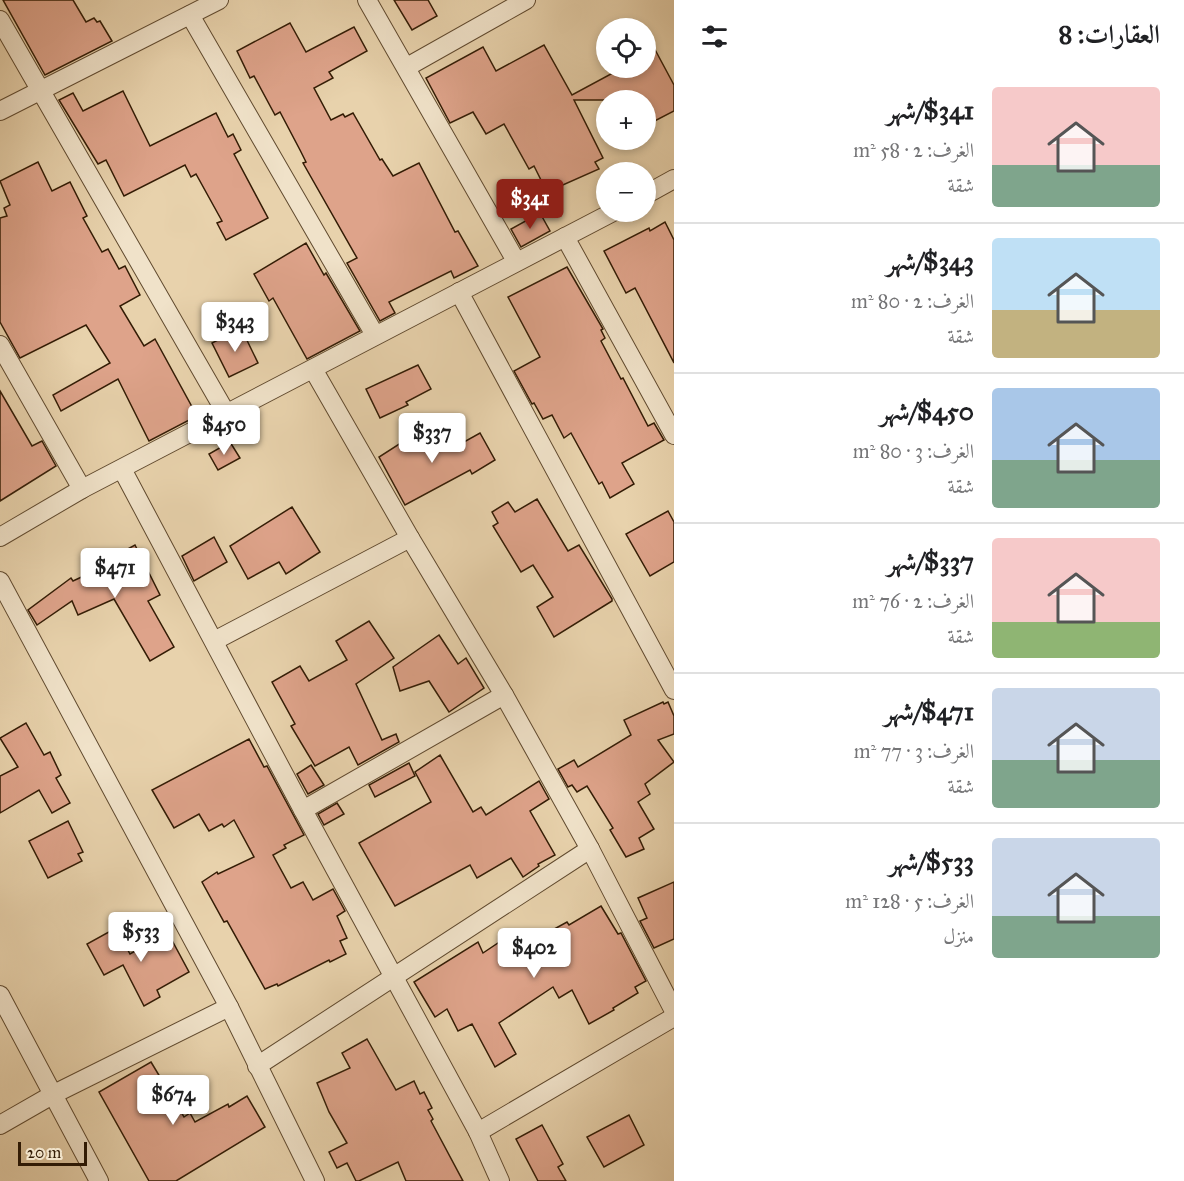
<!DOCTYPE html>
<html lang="ar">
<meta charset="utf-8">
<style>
:root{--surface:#fff;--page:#f6f6f6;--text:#202124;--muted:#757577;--line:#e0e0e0;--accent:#8f2418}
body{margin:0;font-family:"IM FELL Great Primer",Amiri,serif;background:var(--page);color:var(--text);direction:rtl;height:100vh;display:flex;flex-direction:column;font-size:22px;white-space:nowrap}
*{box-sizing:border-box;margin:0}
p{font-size:20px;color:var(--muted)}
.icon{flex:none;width:33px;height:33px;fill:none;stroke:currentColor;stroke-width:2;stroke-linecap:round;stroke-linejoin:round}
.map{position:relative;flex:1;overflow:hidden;direction:ltr}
.details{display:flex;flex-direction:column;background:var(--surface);width:510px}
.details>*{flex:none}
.fabs{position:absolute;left:596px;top:18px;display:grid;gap:12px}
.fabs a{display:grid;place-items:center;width:60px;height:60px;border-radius:50%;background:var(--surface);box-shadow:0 3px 9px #0003;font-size:30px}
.scale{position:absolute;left:18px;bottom:15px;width:69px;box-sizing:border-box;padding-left:6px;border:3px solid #331c05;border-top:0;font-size:16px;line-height:21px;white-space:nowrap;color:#331c05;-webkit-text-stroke:4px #f0e2c9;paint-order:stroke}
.price{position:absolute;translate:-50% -51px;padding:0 14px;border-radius:6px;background:#fff;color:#222;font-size:20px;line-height:39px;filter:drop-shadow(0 2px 3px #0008)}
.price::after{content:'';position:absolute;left:50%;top:36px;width:18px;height:14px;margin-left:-9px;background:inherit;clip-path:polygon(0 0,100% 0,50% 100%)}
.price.on{background:var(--accent);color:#fff}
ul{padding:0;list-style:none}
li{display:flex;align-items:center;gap:18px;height:150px;padding:0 24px}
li+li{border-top:2px solid var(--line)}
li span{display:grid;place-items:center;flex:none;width:168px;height:120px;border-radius:6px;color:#555}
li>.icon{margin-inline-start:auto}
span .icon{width:72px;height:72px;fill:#fffc;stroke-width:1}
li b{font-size:26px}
h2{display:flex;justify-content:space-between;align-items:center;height:72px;padding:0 24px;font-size:26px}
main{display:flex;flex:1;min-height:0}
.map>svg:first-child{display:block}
.building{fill:#dea38a;stroke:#331c05;stroke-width:1.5}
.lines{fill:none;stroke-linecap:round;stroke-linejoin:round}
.minor-casing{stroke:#604a2f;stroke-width:20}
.minor{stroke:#f0e2c9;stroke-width:18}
</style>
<main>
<section class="details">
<h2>العقارات: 8<svg class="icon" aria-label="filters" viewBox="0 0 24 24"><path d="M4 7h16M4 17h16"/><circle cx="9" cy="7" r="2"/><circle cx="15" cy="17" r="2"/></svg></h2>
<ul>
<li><span style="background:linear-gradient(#f6c9c9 65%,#7fa58c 0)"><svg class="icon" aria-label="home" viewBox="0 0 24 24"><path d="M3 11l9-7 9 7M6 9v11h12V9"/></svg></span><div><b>$341/شهر</b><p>الغرف: 2 · 58 m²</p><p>شقة</p></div></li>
<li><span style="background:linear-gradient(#bfe0f5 60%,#c2b280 0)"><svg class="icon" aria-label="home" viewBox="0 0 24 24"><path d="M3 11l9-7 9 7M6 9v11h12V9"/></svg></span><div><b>$343/شهر</b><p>الغرف: 2 · 80 m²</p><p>شقة</p></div></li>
<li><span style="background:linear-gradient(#a9c7e8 60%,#7fa58c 0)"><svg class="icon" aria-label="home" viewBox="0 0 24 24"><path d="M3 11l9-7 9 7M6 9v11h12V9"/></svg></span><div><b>$450/شهر</b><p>الغرف: 3 · 80 m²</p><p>شقة</p></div></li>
<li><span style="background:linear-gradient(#f6c9c9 70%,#8fb573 0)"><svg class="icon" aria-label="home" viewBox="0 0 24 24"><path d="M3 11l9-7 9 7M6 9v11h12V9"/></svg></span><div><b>$337/شهر</b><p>الغرف: 2 · 76 m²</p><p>شقة</p></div></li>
<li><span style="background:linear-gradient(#c9d6e8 60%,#7fa58c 0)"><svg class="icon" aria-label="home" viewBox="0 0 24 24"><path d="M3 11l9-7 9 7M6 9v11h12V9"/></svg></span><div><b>$471/شهر</b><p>الغرف: 3 · 77 m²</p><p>شقة</p></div></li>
<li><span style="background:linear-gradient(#c9d6e8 65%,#7fa58c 0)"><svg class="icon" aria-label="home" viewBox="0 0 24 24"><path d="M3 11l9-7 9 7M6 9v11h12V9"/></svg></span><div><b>$533/شهر</b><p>الغرف: 5 · 128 m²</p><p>منزل</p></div></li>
</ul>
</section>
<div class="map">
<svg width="674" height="1181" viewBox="0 0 674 1181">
<rect width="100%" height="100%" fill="#e8d2ac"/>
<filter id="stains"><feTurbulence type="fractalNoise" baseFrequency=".00333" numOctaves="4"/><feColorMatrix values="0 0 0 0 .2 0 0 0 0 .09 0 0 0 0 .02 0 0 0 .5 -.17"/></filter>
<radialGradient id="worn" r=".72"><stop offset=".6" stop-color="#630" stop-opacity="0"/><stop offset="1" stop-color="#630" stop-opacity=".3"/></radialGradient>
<g class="building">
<path d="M 3,0 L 73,0 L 86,22 L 94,18 L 97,22 L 100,21 L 112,41 L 45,75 Z"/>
<path d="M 394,0 L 428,0 L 437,16 L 412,30 Z"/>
<path d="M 290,23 L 306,52 L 354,27 L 367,51 L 329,72 L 333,78 L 314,88 L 331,120 L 343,114 L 345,117 L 353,113 L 380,160 L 382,159 L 393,176 L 419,163 L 455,232 L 458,231 L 478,266 L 454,278 L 451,271 L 389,302 L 395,313 L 380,321 L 347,263 L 357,258 L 303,163 L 306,162 L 300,150 L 280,112 L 275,115 L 254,76 L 250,78 L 237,51 Z"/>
<path d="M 645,31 L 674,85 L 674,111 L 645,126 L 645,100 L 574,100 L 603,158 L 595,162 L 599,169 L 547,192 L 534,166 L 529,169 L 504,124 L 486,134 L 473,112 L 450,123 L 426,78 L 483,47 L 496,71 L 544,45 L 572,95 L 622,68 L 645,68 Z"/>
<path d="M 123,91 L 150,146 L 216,113 L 228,137 L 233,134 L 241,150 L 234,154 L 268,218 L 226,240 L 217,223 L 222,221 L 196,174 L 191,177 L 185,165 L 124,196 L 106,160 L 98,164 L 59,100 L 73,93 L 83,111 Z"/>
<path d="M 38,162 L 52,191 L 70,182 L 87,216 L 83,218 L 102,252 L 108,249 L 119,269 L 125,266 L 140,295 L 120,306 L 144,346 L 155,339 L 197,416 L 149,441 L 118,379 L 61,411 L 53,395 L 110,363 L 86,325 L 20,358 L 0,322 L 0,218 L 7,216 L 4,208 L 10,205 L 0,181 Z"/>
<path d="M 540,213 L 550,231 L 521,247 L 511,229 Z"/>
<path d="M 665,222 L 674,240 L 674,363 L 635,288 L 626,293 L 604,251 L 649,228 L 650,231 Z"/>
<path d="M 306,243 L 324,275 L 326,273 L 360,331 L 307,359 L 273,298 L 269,301 L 254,274 Z"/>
<path d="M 567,267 L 603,329 L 601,330 L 605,338 L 601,341 L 621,379 L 623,378 L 648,426 L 654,423 L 664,440 L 622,463 L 634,484 L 610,498 L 602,482 L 599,484 L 571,433 L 564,438 L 552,415 L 543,419 L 534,403 L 532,404 L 514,371 L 540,357 L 508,297 Z"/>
<path d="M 241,328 L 258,363 L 229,377 L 212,343 Z"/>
<path d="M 418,365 L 431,389 L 406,402 L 408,405 L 380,418 L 366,389 Z"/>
<path d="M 0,391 L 32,446 L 42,441 L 56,466 L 0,501 Z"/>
<path d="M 421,430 L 429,443 L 440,437 L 448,451 L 480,433 L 495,460 L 472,474 L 470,470 L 405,505 L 379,457 Z"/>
<path d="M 230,442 L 240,458 L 218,470 L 209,454 Z"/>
<path d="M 537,499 L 568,551 L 579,545 L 612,599 L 612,601 L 554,637 L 537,607 L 553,597 L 533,565 L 521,572 L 493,526 L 498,523 L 492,512 L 508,502 L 515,512 Z"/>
<path d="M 292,507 L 320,552 L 286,574 L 279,562 L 248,579 L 230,546 Z"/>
<path d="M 668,511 L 674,522 L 674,562 L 650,576 L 626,534 Z"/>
<path d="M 214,537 L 227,562 L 194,581 L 182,556 Z"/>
<path d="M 135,545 L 160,595 L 148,601 L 174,647 L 150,661 L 114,599 L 78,615 L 72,601 L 37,625 L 28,610 L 71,578 L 73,581 L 116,561 L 113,557 Z"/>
<path d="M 369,621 L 394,658 L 356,684 L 382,740 L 396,734 L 399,742 L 358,765 L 349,747 L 315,766 L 291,726 L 295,724 L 272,682 L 300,666 L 309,681 L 347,660 L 336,641 Z"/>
<path d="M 439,635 L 458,664 L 466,658 L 484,688 L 449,712 L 429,681 L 400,691 L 393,667 Z"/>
<path d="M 663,702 L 664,704 L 668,702 L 674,716 L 674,734 L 658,740 L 674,762 L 645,784 L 650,794 L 638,802 L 654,829 L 639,838 L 644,849 L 626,857 L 610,830 L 613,828 L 587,786 L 577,792 L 572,785 L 568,787 L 558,769 L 574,760 L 578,767 L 631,735 L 624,720 Z"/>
<path d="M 26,723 L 44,755 L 50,752 L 61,775 L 56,778 L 70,803 L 52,813 L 39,790 L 0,813 L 0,776 L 18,767 L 0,738 Z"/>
<path d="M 249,739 L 264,767 L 267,766 L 304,835 L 284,845 L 286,848 L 273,855 L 291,888 L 303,882 L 313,900 L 333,889 L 345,911 L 337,916 L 347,938 L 340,941 L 346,954 L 330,962 L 329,960 L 278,986 L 277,984 L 265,989 L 227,921 L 224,922 L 202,882 L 217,872 L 218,874 L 254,857 L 234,820 L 224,827 L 222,824 L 209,831 L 199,814 L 174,828 L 152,790 Z"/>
<path d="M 440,755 L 473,812 L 481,807 L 486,815 L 539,781 L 549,799 L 530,811 L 555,855 L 538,864 L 539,866 L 523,877 L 511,858 L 477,878 L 470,865 L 395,906 L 359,843 L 431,802 L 415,772 Z"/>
<path d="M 409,763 L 415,776 L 375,797 L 369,785 Z"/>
<path d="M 311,765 L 324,785 L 308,794 L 297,774 Z"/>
<path d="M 337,803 L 344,814 L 324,825 L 318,814 Z"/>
<path d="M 68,821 L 83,852 L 78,854 L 82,861 L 48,878 L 29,841 Z"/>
<path d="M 674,882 L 674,939 L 654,948 L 640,921 L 647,918 L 638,898 Z"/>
<path d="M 601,906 L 618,934 L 621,933 L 646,981 L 635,987 L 638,993 L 613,1008 L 614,1010 L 589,1024 L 572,990 L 559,998 L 553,987 L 499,1023 L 516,1054 L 495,1067 L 472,1024 L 458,1031 L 447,1009 L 435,1017 L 414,982 L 478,942 L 483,953 L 498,943 L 505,952 L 525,941 L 527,944 L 567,922 L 569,925 Z"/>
<path d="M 116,928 L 130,954 L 168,933 L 189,972 L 157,990 L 160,997 L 144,1006 L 123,965 L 104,975 L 87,944 Z"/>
<path d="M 367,1039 L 396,1090 L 414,1081 L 420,1094 L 424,1092 L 432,1108 L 428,1110 L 433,1119 L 431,1121 L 463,1181 L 406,1181 L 398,1162 L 359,1181 L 356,1181 L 347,1163 L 337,1168 L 329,1152 L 347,1143 L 329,1112 L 317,1083 L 350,1068 L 342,1053 Z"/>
<path d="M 151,1062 L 184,1117 L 190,1113 L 195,1122 L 228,1104 L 229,1107 L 247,1096 L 265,1127 L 176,1181 L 149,1181 L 99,1092 Z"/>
<path d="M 629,1115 L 644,1145 L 604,1167 L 587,1137 Z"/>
<path d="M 542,1125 L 563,1164 L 558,1167 L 566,1181 L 538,1181 L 516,1139 Z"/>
</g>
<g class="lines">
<g class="minor-casing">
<g id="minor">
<path d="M 367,0 L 516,261"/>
<path d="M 190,15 L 375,335"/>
<path d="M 0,20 L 226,413"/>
<path d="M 407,67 L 526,0"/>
<path d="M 0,111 L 219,0"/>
<path d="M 645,195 L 674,179"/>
<path d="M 565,237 L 674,435"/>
<path d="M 459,292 L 674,690"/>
<path d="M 0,345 L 82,489"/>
<path d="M 313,369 L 410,538 L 504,695 L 590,849 L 674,1011"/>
<path d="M 122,469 L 303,810 L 478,1132 L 500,1181"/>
<path d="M 0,537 L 82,489 L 613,212"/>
<path d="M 0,581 L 229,1007 L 315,1181"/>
<path d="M 214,641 L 410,538"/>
<path d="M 303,810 L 504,695"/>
<path d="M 0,995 L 99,1181"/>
<path d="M 257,1066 L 590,849"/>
<path d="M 0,1125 L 54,1094 L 229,1007"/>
<path d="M 478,1132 L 674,1017"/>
</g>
</g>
<use href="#minor" class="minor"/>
</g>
<rect width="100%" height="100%" filter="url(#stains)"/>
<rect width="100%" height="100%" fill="url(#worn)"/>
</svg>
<div class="fabs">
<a><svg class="icon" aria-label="locate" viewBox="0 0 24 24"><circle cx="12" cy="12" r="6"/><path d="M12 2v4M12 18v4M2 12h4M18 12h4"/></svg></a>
<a>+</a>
<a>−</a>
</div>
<div class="scale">20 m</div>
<b class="price on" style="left:530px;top:230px">$341</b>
<b class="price" style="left:235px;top:353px">$343</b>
<b class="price" style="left:224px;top:456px">$450</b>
<b class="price" style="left:432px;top:464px">$337</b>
<b class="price" style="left:115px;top:599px">$471</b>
<b class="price" style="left:141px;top:963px">$533</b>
<b class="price" style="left:534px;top:979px">$402</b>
<b class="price" style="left:173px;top:1126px">$674</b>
</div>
</main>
